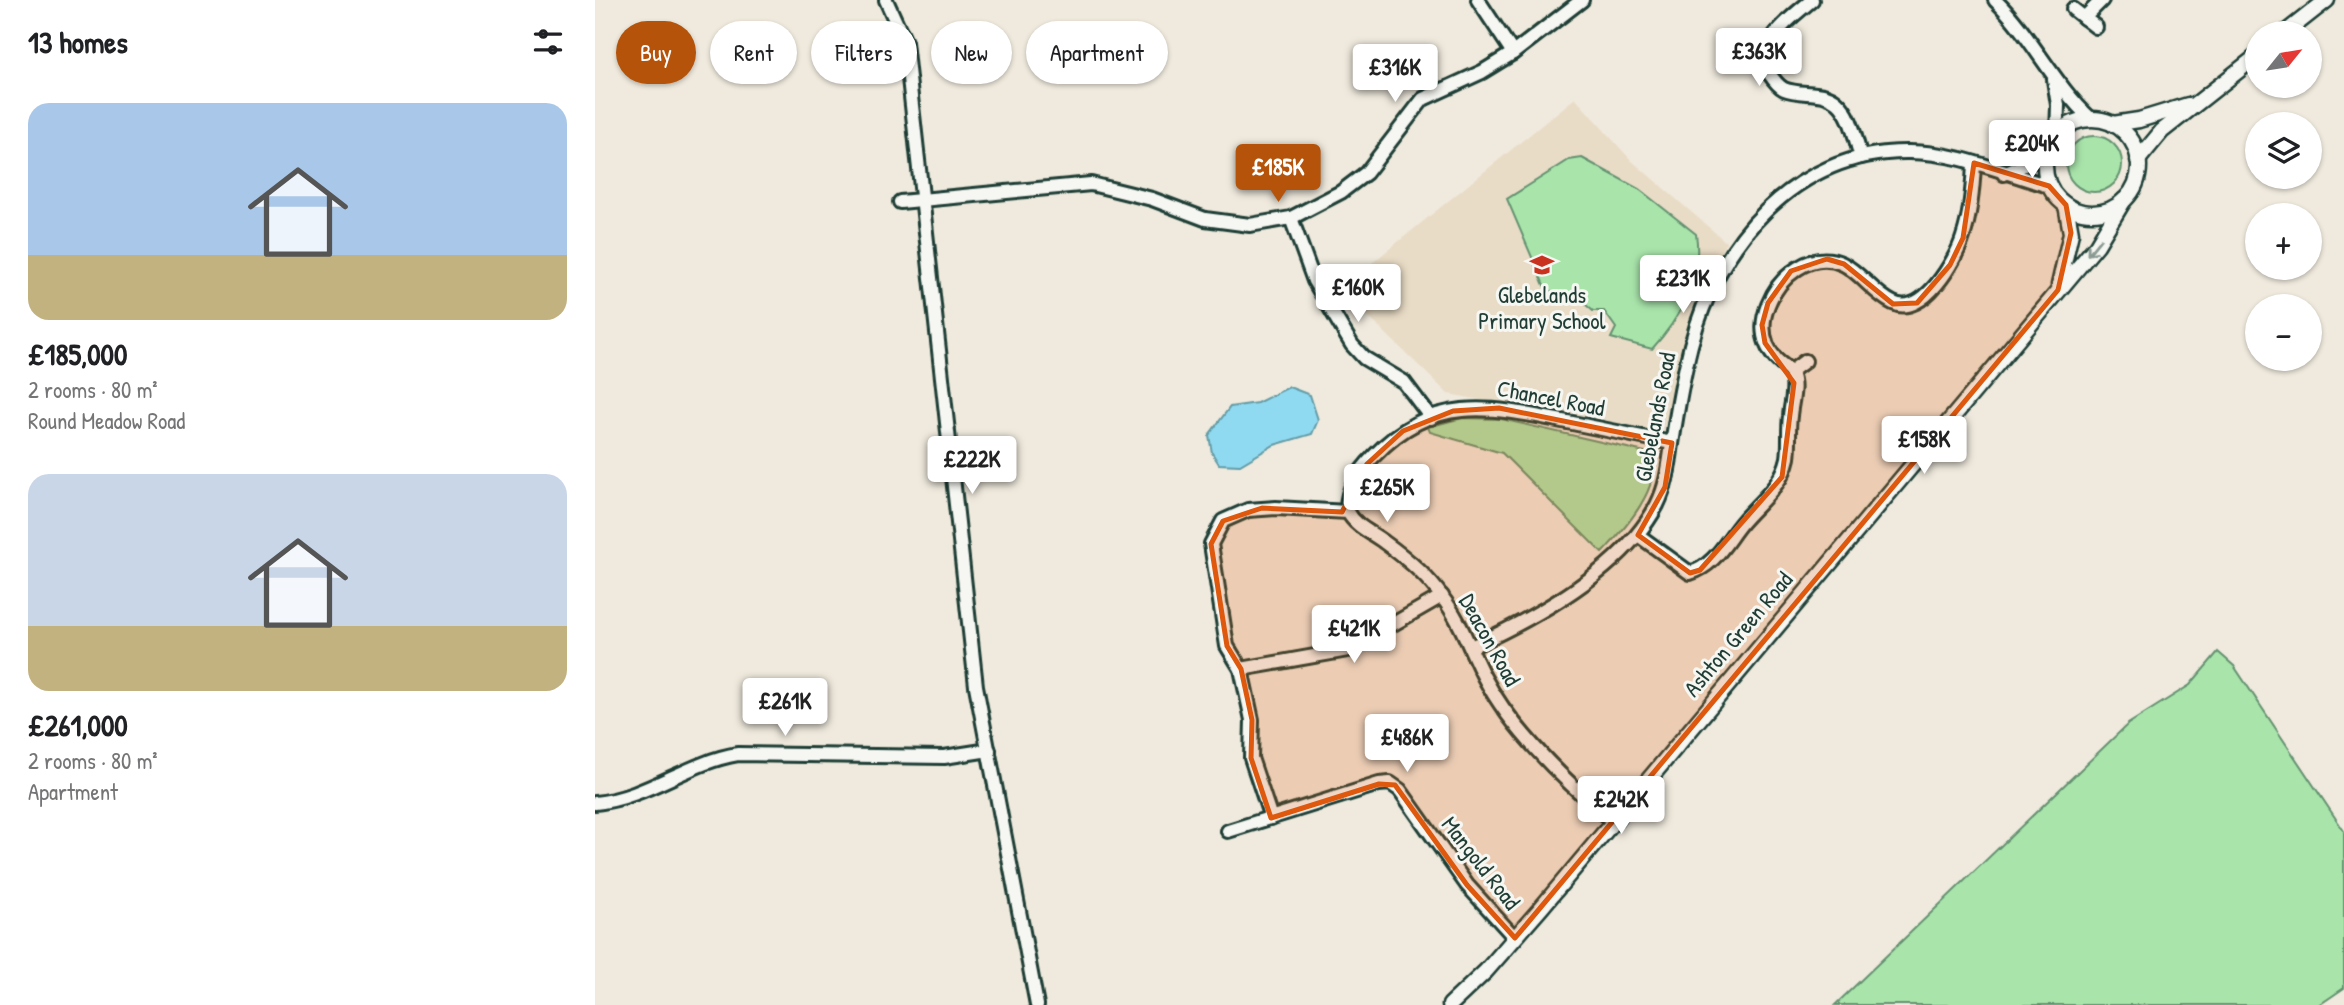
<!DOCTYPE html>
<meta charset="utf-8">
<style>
:root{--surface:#fff;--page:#f2f2f2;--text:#202124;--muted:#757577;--accent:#b45309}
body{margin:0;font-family:"Patrick Hand",sans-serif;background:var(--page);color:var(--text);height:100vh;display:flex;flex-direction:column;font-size:26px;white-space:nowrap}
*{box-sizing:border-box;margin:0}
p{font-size:23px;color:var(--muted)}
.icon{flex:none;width:38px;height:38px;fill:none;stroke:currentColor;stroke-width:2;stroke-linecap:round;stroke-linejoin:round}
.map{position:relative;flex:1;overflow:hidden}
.panel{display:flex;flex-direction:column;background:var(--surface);width:595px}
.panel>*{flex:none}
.top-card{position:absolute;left:21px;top:21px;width:665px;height:63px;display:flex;gap:14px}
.needle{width:46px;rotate:60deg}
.controls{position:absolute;left:1650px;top:21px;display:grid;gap:14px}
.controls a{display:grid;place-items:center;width:77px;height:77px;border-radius:50%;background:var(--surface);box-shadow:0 2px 5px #0004;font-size:35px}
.price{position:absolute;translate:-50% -60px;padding:0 16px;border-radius:7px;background:#fff;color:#222;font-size:23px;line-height:46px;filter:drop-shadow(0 2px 4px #0008)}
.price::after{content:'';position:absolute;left:50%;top:42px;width:21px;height:16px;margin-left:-10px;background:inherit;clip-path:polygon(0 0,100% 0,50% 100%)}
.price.selected{background:var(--accent);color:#fff}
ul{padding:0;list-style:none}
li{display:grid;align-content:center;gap:14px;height:371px;padding:0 28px}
li span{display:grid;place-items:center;height:217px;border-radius:21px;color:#555}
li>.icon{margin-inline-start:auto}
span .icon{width:126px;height:126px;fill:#fffc;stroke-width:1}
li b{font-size:30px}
h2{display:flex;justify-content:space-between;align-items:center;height:84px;padding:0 28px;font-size:30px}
.pill{padding:0 24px;border-radius:32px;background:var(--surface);box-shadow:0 2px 5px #0004;font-size:24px;line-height:63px}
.pill.selected{background:var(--accent);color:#fff}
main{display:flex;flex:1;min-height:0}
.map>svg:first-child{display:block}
.built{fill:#e9dcc6}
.green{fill:#a9e5ab;stroke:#649170;stroke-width:2}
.water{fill:#90daf1;stroke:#639ba5;stroke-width:2}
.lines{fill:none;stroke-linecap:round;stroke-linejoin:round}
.minor-casing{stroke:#1f3d34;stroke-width:18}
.tertiary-casing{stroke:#1f3d34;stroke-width:19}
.minor{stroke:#f6f6f2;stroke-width:12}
.tertiary{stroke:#f6f6f2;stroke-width:14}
.oneway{stroke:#8a9a93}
.marked{fill:#de580e;fill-opacity:0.2;stroke:#de580e;stroke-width:5;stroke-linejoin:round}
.labels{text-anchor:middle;stroke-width:6;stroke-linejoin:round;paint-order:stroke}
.poi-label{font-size:23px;fill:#1f3d34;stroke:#f6f6f2}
.street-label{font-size:23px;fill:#1f3d34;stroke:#f6f6f2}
</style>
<main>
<section class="panel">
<h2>13 homes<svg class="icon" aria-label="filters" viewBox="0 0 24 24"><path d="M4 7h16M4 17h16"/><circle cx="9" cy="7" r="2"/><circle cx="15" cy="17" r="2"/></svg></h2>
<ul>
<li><span style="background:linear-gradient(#a9c7e8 70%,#c2b280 0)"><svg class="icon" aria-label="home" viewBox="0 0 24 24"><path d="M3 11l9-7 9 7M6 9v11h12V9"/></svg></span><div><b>£185,000</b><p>2 rooms · 80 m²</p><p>Round Meadow Road</p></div></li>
<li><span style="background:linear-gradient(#c9d6e8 70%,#c2b280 0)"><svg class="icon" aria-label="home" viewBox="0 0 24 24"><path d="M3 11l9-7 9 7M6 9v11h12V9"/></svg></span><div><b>£261,000</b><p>2 rooms · 80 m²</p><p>Apartment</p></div></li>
</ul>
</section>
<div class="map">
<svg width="1749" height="1005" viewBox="0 0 1749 1005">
<rect width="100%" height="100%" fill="#f0eade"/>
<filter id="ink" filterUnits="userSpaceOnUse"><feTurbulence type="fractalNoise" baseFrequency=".0143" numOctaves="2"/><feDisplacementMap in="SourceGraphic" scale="14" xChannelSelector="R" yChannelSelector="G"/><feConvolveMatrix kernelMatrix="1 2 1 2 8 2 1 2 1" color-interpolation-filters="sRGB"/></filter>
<g filter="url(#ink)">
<path class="built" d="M 980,98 L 1036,160 L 1131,242 L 1099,306 L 1068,433 L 853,394 L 745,289 Z"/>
<g class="green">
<circle cx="1499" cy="164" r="28"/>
<path d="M 987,158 L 1044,189 L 1101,234 C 1108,279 1086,317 1057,349 L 1016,338 L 1021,328 L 1009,311 L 998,311 L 984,299 L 951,290 L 912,199 L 974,160 Z"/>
<path d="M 867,418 L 906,419 L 1054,453 C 1072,483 1027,532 1007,553 L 907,453 L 835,432 L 833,427 Z"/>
<path d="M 1623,652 L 1639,666 L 1749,831 L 1749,988 L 1724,1005 L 1240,1005 L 1533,724 L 1595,685 Z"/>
</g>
<path class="water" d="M 694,387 L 715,395 L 723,420 L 717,434 L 679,445 L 645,465 L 624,464 L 617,453 L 614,435 L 635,407 L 662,403 Z"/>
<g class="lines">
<g class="minor-casing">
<g id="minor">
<path d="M 291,0 L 310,42 L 381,686 L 442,1005"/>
<path d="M 883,0 L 918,53"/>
<path d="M 1217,0 C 1197,17 1159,43 1174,73 C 1178,79 1183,86 1189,89 C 1206,96 1227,89 1242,102 C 1257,115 1260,139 1266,157"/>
<path d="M 1400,0 C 1437,36 1458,84 1496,119"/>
<path d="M 1478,9 L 1501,27"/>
<path d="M 1489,18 L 1507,0"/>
<path d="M 1459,80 L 1463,105 L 1462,135"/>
<path d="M 1409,174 L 1451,155"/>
<path d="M 305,202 L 496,184 L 557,199 L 610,219 L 655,225 L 696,218 L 746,192 L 771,173 L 828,99 L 887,72 L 918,53 L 987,0"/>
<path d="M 696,218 L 719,281 L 757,345 L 769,358 L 809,382 L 836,418"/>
<path d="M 1195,372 L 1210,361"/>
<path d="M 753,512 C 749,492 765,470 779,456 C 837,395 893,406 967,421 C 1004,428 1040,436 1077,443"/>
<path d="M 1043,535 L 1095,573 C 1120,566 1131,541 1147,522 C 1164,502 1187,486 1193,458 C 1195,445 1193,430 1195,416 C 1196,403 1202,386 1196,374 C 1193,367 1186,365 1181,359 C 1167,343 1165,325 1173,305 C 1184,277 1216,249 1248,264 C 1266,273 1279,294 1298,303 C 1328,318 1361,260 1368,237 C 1376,213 1378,188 1379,163"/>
<path d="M 876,647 C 942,617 1028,570 1062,505 C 1072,485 1074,465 1077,444 C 1082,411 1088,377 1096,345 C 1122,244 1199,152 1311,152 C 1359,151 1409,173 1454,186"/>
<path d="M 646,669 L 753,650 L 847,596"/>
<path d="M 0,803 C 52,798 93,762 143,754 L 349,757 L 394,750"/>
<path d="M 676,818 L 656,758 L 657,720 L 646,669 L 632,646 L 616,544 L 628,521 L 653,510 L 681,508 L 753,512 C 761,527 776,532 789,542 C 810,557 832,575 847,597 C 866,621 875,650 889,677 C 916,729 972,783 1016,820"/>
<path d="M 633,831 L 784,784 L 795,783 L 805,790 L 872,885 L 920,938"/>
</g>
</g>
<g class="tertiary-casing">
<g id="tertiary">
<path d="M 1690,33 L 1732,0"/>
<circle cx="1497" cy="166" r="47"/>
<path d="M 1518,124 L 1544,120 L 1593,105"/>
<path d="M 1543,160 L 1567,131 L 1662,56"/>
<path d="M 1464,285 L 1476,233 L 1471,205"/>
<path d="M 855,1005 L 891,971 L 946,908 L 1502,245 L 1529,200"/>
</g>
</g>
<use href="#minor" class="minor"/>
<use href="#tertiary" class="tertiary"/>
</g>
<defs><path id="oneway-shaft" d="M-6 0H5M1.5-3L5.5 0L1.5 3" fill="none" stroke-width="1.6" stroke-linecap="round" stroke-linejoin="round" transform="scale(1.75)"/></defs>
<use class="oneway" href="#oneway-shaft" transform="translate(1499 247) rotate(129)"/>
</g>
<path class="marked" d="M 1379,163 L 1454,186 L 1471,205 L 1476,233 L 1463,290 L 920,938 L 872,885 L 800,785 L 784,784 L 676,818 L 656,758 L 657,720 L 646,669 L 632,646 L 616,544 L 628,521 L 667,508 L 747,512 L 772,464 L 808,431 L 858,411 L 904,408 L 1077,443 L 1070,487 L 1043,535 L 1095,573 L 1105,570 L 1187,477 L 1199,383 L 1170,343 L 1167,325 L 1173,303 L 1196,271 L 1232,259 L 1249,264 L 1298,304 L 1322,303 L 1355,265 L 1368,238 Z"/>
<defs>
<g id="school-bare" transform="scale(1.89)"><path d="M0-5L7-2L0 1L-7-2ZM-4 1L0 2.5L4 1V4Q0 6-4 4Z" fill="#c8321e" stroke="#f6f6f2" stroke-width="2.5" paint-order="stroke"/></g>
</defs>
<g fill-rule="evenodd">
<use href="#school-bare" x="947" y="265"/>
</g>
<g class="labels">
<g class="poi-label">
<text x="947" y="303">Glebelands<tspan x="947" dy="26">Primary School</tspan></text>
</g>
<g class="street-label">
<text transform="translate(956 398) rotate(11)" y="8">Chancel Road</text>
<text transform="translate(1060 417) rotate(-79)" y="8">Glebelands Road</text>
<text transform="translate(1143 634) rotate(-50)" y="8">Ashton Green Road</text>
<text transform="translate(895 640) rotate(61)" y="8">Deacon Road</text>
<text transform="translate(886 863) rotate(52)" y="8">Mangold Road</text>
</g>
</g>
</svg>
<div class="controls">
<a><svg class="needle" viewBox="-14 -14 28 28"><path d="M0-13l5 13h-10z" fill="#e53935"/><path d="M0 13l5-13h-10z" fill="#757577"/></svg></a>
<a><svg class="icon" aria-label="layers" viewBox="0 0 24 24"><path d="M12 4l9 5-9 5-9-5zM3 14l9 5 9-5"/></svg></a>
<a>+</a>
<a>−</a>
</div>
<b class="price" style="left:1164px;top:88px">£363K</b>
<b class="price" style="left:800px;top:104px">£316K</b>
<b class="price" style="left:1437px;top:180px">£204K</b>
<b class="price selected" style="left:683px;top:204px">£185K</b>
<b class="price" style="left:1088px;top:315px">£231K</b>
<b class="price" style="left:763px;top:324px">£160K</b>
<b class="price" style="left:1329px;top:476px">£158K</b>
<b class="price" style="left:377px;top:496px">£222K</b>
<b class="price" style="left:792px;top:524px">£265K</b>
<b class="price" style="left:759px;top:665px">£421K</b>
<b class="price" style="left:190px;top:738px">£261K</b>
<b class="price" style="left:812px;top:774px">£486K</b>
<b class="price" style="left:1026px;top:836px">£242K</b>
<div class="top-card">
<a class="pill selected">Buy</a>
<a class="pill">Rent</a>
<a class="pill">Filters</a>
<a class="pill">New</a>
<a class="pill">Apartment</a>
</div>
</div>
</main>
